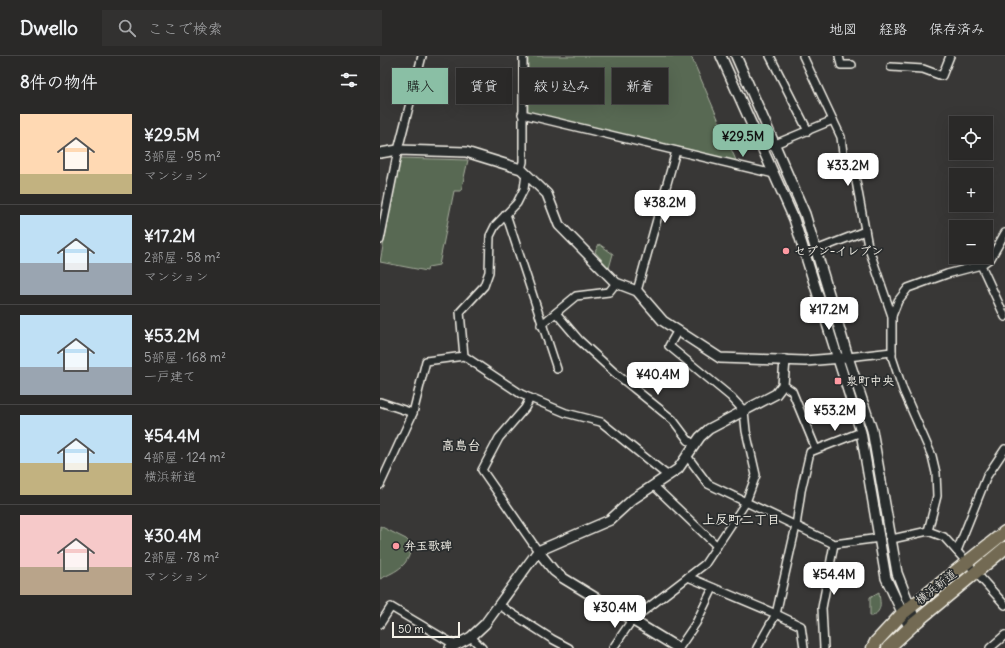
<!DOCTYPE html>
<html lang="ja">
<meta charset="utf-8">
<style>
:root{--surface:#2a2928;--page:#323130;--text:#f1f3f6;--muted:#a5a6a8;--line:#464545;--accent:#8abfa5}
body{margin:0;font-family:Delius,"Klee One",sans-serif;background:var(--page);color:var(--text);height:100vh;display:flex;flex-direction:column;font-size:15px;white-space:nowrap}
*{box-sizing:border-box;margin:0}
p{font-size:13px;color:var(--muted)}
.icon{flex:none;width:22px;height:22px;fill:none;stroke:currentColor;stroke-width:2;stroke-linecap:round;stroke-linejoin:round}
.map{position:relative;flex:1;overflow:hidden}
.side{display:flex;flex-direction:column;background:var(--surface);width:380px}
.side>*{flex:none}
.hud{position:absolute;left:12px;top:12px;width:380px;height:36px;display:flex;gap:8px}
.buttons{position:absolute;left:569px;top:60px;display:grid;gap:8px}
.buttons a{display:grid;place-items:center;width:44px;height:44px;border-radius:0px;background:var(--surface);box-shadow:0 4px 16px #0002,0 0 0 1px var(--line);font-size:20px}
.scale{position:absolute;left:12px;bottom:10px;width:68px;box-sizing:border-box;padding-left:4px;border:2px solid #f4f1e8;border-top:0;font-size:11px;line-height:14px;white-space:nowrap;color:#f4f1e8;-webkit-text-stroke:3px #2a2d2e;paint-order:stroke}
.price{position:absolute;translate:-50% -34px;padding:0 9px;border-radius:8px;background:#fff;color:#222;font-size:13px;line-height:26px;filter:drop-shadow(0 1px 2px #0008)}
.price::after{content:'';position:absolute;left:50%;top:24px;width:12px;height:9px;margin-left:-6px;background:inherit;clip-path:polygon(0 0,100% 0,50% 100%)}
.price.on{background:var(--accent);color:#111}
ul{padding:0;list-style:none}
li{display:flex;align-items:center;gap:12px;height:100px;padding:0 20px}
li+li{border-top:1px solid var(--line)}
li span{display:grid;place-items:center;flex:none;width:112px;height:80px;border-radius:0px;color:#555}
li>.icon{margin-inline-start:auto}
span .icon{width:48px;height:48px;fill:#fffc;stroke-width:1}
li b{font-size:17px}
h2{display:flex;justify-content:space-between;align-items:center;height:48px;padding:0 20px;font-size:17px}
.pill{padding:0 14px;border-radius:0px;background:var(--surface);box-shadow:0 4px 16px #0002,0 0 0 1px var(--line);font-size:14px;line-height:36px}
.pill.on{background:var(--accent);color:#111}
header{display:flex;align-items:center;gap:24px;box-sizing:border-box;height:56px;padding:0 20px;background:var(--surface);border-bottom:1px solid var(--line)}
header strong{font-size:19px}
nav{display:flex;gap:22px;margin-inline-start:auto;font-size:14px}
.search{width:280px;height:36px;background:var(--page);display:flex;align-items:center;gap:10px;box-sizing:border-box;padding:0 14px;border-radius:0px;color:var(--muted);font-size:15px}
main{display:flex;flex:1;min-height:0}
.map>svg:first-child{display:block}
.green{fill:#586952;stroke:#a6ad9d}
.lines{fill:none;stroke-linecap:round;stroke-linejoin:round}
.minor-casing{stroke:#f4f1e8;stroke-width:10}
.tertiary-casing{stroke:#f4f1e8;stroke-width:12}
.trunk-casing{stroke:#f4f1e8;stroke-width:15}
.minor{stroke:#2a2d2e;stroke-width:7}
.tertiary{stroke:#2a2d2e;stroke-width:9}
.trunk{stroke:#736b52;stroke-width:12}
.poi-dot{fill:#ff9aa2;stroke:#2a2d2e;stroke-width:1.5}
.labels{text-anchor:middle;stroke-width:3.5;stroke-linejoin:round;paint-order:stroke}
.poi-label{font-size:12px;font-weight:bold;fill:#f4f1e8;stroke:#2a2d2e;text-anchor:start}
.street-label{font-size:12px;fill:#f4f1e8;stroke:#2a2d2e}
.neighbourhood-label{font-size:13px;font-weight:bold;fill:#f4f1e8;stroke:#2a2d2e}
</style>
<header>
<strong>Dwello</strong>
<div class="search"><svg class="icon" aria-label="search" viewBox="0 0 24 24"><circle cx="10" cy="10" r="6"/><path d="M15 15l6 6"/></svg>ここで検索</div>
<nav><a>地図</a><a>経路</a><a>保存済み</a></nav>
</header>
<main>
<section class="side">
<h2>8件の物件<svg class="icon" aria-label="filters" viewBox="0 0 24 24"><path d="M4 7h16M4 17h16"/><circle cx="9" cy="7" r="2"/><circle cx="15" cy="17" r="2"/></svg></h2>
<ul>
<li><span style="background:linear-gradient(#ffd9b3 75%,#c2b280 0)"><svg class="icon" aria-label="home" viewBox="0 0 24 24"><path d="M3 11l9-7 9 7M6 9v11h12V9"/></svg></span><div><b>¥29.5M</b><p>3部屋 · 95 m²</p><p>マンション</p></div></li>
<li><span style="background:linear-gradient(#bfe0f5 60%,#9aa5b1 0)"><svg class="icon" aria-label="home" viewBox="0 0 24 24"><path d="M3 11l9-7 9 7M6 9v11h12V9"/></svg></span><div><b>¥17.2M</b><p>2部屋 · 58 m²</p><p>マンション</p></div></li>
<li><span style="background:linear-gradient(#bfe0f5 65%,#9aa5b1 0)"><svg class="icon" aria-label="home" viewBox="0 0 24 24"><path d="M3 11l9-7 9 7M6 9v11h12V9"/></svg></span><div><b>¥53.2M</b><p>5部屋 · 168 m²</p><p>一戸建て</p></div></li>
<li><span style="background:linear-gradient(#bfe0f5 60%,#c2b280 0)"><svg class="icon" aria-label="home" viewBox="0 0 24 24"><path d="M3 11l9-7 9 7M6 9v11h12V9"/></svg></span><div><b>¥54.4M</b><p>4部屋 · 124 m²</p><p>横浜新道</p></div></li>
<li><span style="background:linear-gradient(#f6c9c9 65%,#b9a48a 0)"><svg class="icon" aria-label="home" viewBox="0 0 24 24"><path d="M3 11l9-7 9 7M6 9v11h12V9"/></svg></span><div><b>¥30.4M</b><p>2部屋 · 78 m²</p><p>マンション</p></div></li>
</ul>
</section>
<div class="map">
<svg width="625" height="592" viewBox="0 0 625 592">
<rect width="100%" height="100%" fill="#383736"/>
<filter id="ink" filterUnits="userSpaceOnUse"><feTurbulence type="fractalNoise" baseFrequency=".025" numOctaves="2"/><feDisplacementMap in="SourceGraphic" scale="8" xChannelSelector="R" yChannelSelector="G"/><feConvolveMatrix kernelMatrix="1 2 1 2 8 2 1 2 1" color-interpolation-filters="sRGB"/></filter>
<g filter="url(#ink)">
<g class="green">
<path d="M 148,0 L 311,0 L 358,109 L 148,58 Z"/>
<path d="M 20,102 L 88,104 L 81,135 L 74,135 L 59,209 L 48,211 L 47,215 L 0,206 Z"/>
<path d="M 219,188 L 233,198 L 229,212 L 215,196 Z"/>
<path d="M 0,470 L 26,483 L 32,489 C 28,511 18,514 0,523 Z"/>
<path d="M 499,536 C 500,548 503,553 493,560 L 490,560 L 490,541 Z"/>
</g>
<g class="lines">
<g class="minor-casing">
<g id="minor">
<path d="M 390,0 L 428,75"/>
<path d="M 423,0 L 461,81 L 463,97 L 476,125 L 488,190 L 512,260 L 512,301 L 523,334 L 552,400 L 556,417 L 557,440 L 548,475"/>
<path d="M 459,0 L 461,9 L 472,9"/>
<path d="M 511,11 L 543,13 L 562,20 L 570,0"/>
<path d="M 142,58 L 394,118"/>
<path d="M 383,93 L 453,64"/>
<path d="M 141,113 L 143,106 L 143,0"/>
<path d="M 146,118 L 144,133 L 137,147 L 115,170 L 110,180 L 109,216 L 104,230 L 80,256 L 84,300 L 141,338 L 150,342 L 145,352 L 119,382 L 102,414 L 158,495"/>
<path d="M 126,158 L 177,313"/>
<path d="M 0,184 L 18,94 L 42,0"/>
<path d="M 436,194 L 485,175"/>
<path d="M 601,209 L 625,261"/>
<path d="M 257,235 L 296,95"/>
<path d="M 176,257 L 199,284 L 235,317 L 293,364 L 308,384 L 314,389"/>
<path d="M 512,260 L 518,245 L 528,232 L 567,218 L 601,209 L 611,202 L 625,177"/>
<path d="M 161,269 L 196,240 L 229,236 L 236,227"/>
<path d="M 468,301 L 512,296"/>
<path d="M 403,329 L 412,335 L 436,393"/>
<path d="M 150,342 L 186,357 L 221,366 L 288,420"/>
<path d="M 0,346 L 33,357"/>
<path d="M 307,400 L 328,428 L 454,488 L 500,482"/>
<path d="M 0,429 L 33,357 L 46,305 L 84,300"/>
<path d="M 274,430 L 337,490"/>
<path d="M 512,483 L 548,475 L 564,481 L 625,549"/>
<path d="M 577,495 L 607,420 L 625,393"/>
<path d="M 308,521 L 396,558 L 421,570 L 424,592"/>
<path d="M 119,549 L 172,583 L 189,592"/>
<path d="M 0,568 L 11,551 L 75,589"/>
<path d="M 91,581 L 102,592"/>
<path d="M 233,592 L 252,564 L 325,508 L 366,446 L 376,419 L 366,375 L 364,355 L 351,341 L 289,290 L 298,274"/>
<path d="M 299,592 L 316,567 L 333,532"/>
<path d="M 377,592 L 396,558 L 416,470 L 421,435 L 430,396 L 481,376"/>
<path d="M 444,592 L 442,552 L 454,488"/>
<path d="M 610,592 L 625,579"/>
</g>
</g>
<g class="tertiary-casing">
<g id="tertiary">
<path d="M 341,0 L 414,163 L 481,376 L 506,522 L 529,571"/>
<path d="M 356,0 L 425,158 L 468,301 L 492,374 L 517,517 L 536,566"/>
<path d="M 0,97 L 18,94 L 86,96 L 141,113 L 167,138 L 179,169 L 236,227 L 257,235 L 283,265 L 340,302 L 425,305 L 462,302"/>
<path d="M 158,495 L 174,515 L 183,522 L 298,592"/>
<path d="M 70,592 L 91,581 L 105,568 L 158,495 L 230,464 L 253,443 L 298,413 L 320,381 L 329,373 L 396,338 L 403,329 L 405,304"/>
</g>
</g>
<g class="trunk-casing">
<g id="trunk">
<path d="M 493,592 L 496,586 L 522,558 L 625,476"/>
<path d="M 508,592 L 536,566 L 625,492"/>
</g>
</g>
<use href="#minor" class="minor"/>
<use href="#tertiary" class="tertiary"/>
<use href="#trunk" class="trunk"/>
</g>
</g>
<g class="poi-dot">
<circle cx="406" cy="195" r="4"/>
<rect x="454" y="321" width="8" height="8" rx="2"/>
<circle cx="16" cy="490" r="4"/>
</g>
<g class="labels">
<g class="poi-label">
<text x="414" y="199">セブン-イレブン</text>
<text x="466" y="329">泉町中央</text>
<text x="24" y="494">弁玉歌碑</text>
</g>
<g class="street-label">
<text transform="translate(556 531) rotate(-38)" y="4">横浜新道</text>
</g>
<g class="neighbourhood-label">
<text x="81" y="394">高島台</text>
<text x="361" y="468">上反町二丁目</text>
</g>
</g>
</svg>
<div class="buttons">
<a><svg class="icon" aria-label="locate" viewBox="0 0 24 24"><circle cx="12" cy="12" r="6"/><path d="M12 2v4M12 18v4M2 12h4M18 12h4"/></svg></a>
<a>+</a>
<a>−</a>
</div>
<div class="scale">50 m</div>
<b class="price on" style="left:363px;top:102px">¥29.5M</b>
<b class="price" style="left:468px;top:131px">¥33.2M</b>
<b class="price" style="left:285px;top:168px">¥38.2M</b>
<b class="price" style="left:449px;top:275px">¥17.2M</b>
<b class="price" style="left:278px;top:340px">¥40.4M</b>
<b class="price" style="left:455px;top:376px">¥53.2M</b>
<b class="price" style="left:454px;top:540px">¥54.4M</b>
<b class="price" style="left:235px;top:573px">¥30.4M</b>
<div class="hud">
<a class="pill on">購入</a>
<a class="pill">賃貸</a>
<a class="pill">絞り込み</a>
<a class="pill">新着</a>
</div>
</div>
</main>
